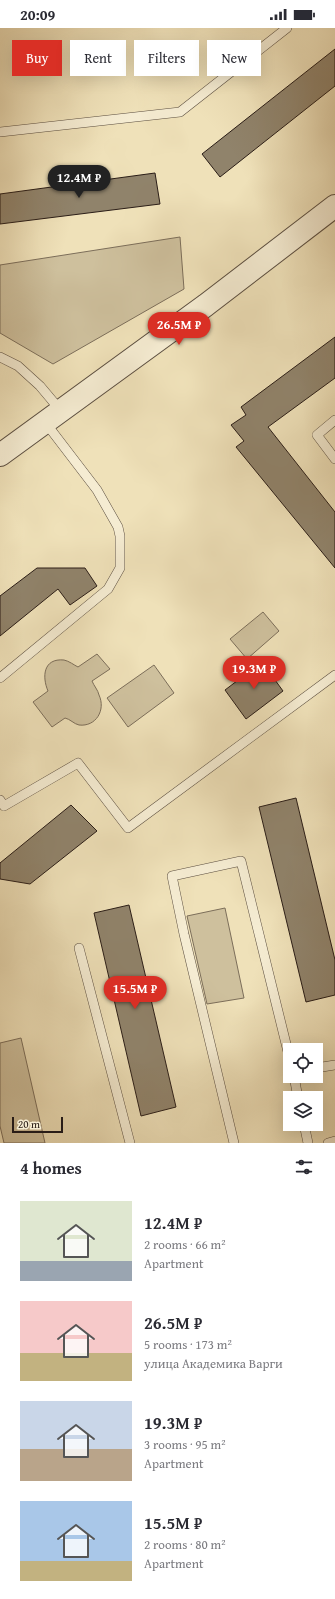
<!DOCTYPE html>
<meta charset="utf-8">
<style>
:root{--surface:#fff;--page:#f2f2f3;--text:#2b2b33;--muted:#7c7c81;--accent:#d93025}
body{margin:0;font-family:"Gentium Book Plus",serif;background:var(--page);color:var(--text);height:100vh;display:flex;flex-direction:column;font-size:15px;white-space:nowrap}
*{box-sizing:border-box;margin:0}
p{font-size:13px;color:var(--muted)}
.icon{flex:none;width:22px;height:22px;fill:none;stroke:currentColor;stroke-width:2;stroke-linecap:round;stroke-linejoin:round}
.map{position:relative;height:1115px;overflow:hidden}
.side{display:flex;flex-direction:column;background:var(--surface);flex:1}
.side>*{flex:none}
.guide{position:absolute;left:12px;top:12px;width:311px;height:36px;display:flex;gap:8px}
.fabs{position:absolute;left:283px;top:1015px;display:grid;gap:8px}
.fabs a{display:grid;place-items:center;width:40px;height:40px;border-radius:0px;background:var(--surface);box-shadow:0 4px 16px #0002;font-size:20px}
.scale{position:absolute;left:12px;bottom:10px;width:51px;box-sizing:border-box;padding-left:4px;border:2px solid #2a1d17;border-top:0;font-size:11px;line-height:14px;white-space:nowrap;color:#2a1d17;-webkit-text-stroke:3px #f5ecd2;paint-order:stroke}
.price{position:absolute;translate:-50% -34px;padding:0 9px;border-radius:14px;background:var(--accent);color:#fff;font-size:13px;line-height:26px;filter:drop-shadow(0 1px 2px #0008)}
.price::after{content:'';position:absolute;left:50%;top:24px;width:12px;height:9px;margin-left:-6px;background:inherit;clip-path:polygon(0 0,100% 0,50% 100%)}
.price.selected{background:#222;color:#fff}
ul{padding:0;list-style:none}
li{display:flex;align-items:center;gap:12px;height:100px;padding:0 20px}
li span{display:grid;place-items:center;flex:none;width:112px;height:80px;border-radius:0px;color:#555}
li>.icon{margin-inline-start:auto}
span .icon{width:48px;height:48px;fill:#fffc;stroke-width:1}
li b{font-size:17px}
h2{display:flex;justify-content:space-between;align-items:center;height:48px;padding:0 20px;font-size:17px}
.tag{padding:0 14px;border-radius:0px;background:var(--surface);box-shadow:0 4px 16px #0002;font-size:14px;line-height:36px}
.tag.selected{background:var(--accent);color:#fff}
.status{display:flex;justify-content:space-between;align-items:center;height:28px;padding:0 20px;background:var(--surface);direction:ltr}
.status svg{height:11px;fill:currentColor}
.map>svg:first-child{display:block}
.green{fill:#cec09d;stroke:#7c6e5a}
.building{fill:#90836b;stroke:#2a1d17}
.lines{fill:none;stroke-linecap:round;stroke-linejoin:round}
.service-casing{stroke:#5b4e40;stroke-width:10}
.tertiary-casing{stroke:#5b4e40;stroke-width:24}
.service{stroke:#f5ecd2;stroke-width:9}
.tertiary{stroke:#f5ecd2;stroke-width:22}
</style>
<div class="status"><b>20:09</b><svg viewBox="0 0 49 12"><path d="M0 12V9h3v3zM5 12V6h3v6zM10 12V3h3v9zM15 12V0h3v12zM26 1h20v11H26zM47 4h2v5h-2z"/></svg></div>
<div class="map">
<svg width="335" height="1115" viewBox="0 0 335 1115">
<rect width="100%" height="100%" fill="#efe1b9"/>
<filter id="stains"><feTurbulence type="fractalNoise" baseFrequency=".005" numOctaves="4"/><feColorMatrix values="0 0 0 0 .2 0 0 0 0 .09 0 0 0 0 .02 0 0 0 .5 -.17"/></filter>
<radialGradient id="worn" r=".72"><stop offset=".6" stop-color="#630" stop-opacity="0"/><stop offset="1" stop-color="#630" stop-opacity=".3"/></radialGradient>
<g class="green">
<path d="M 180,209 L 184,261 L 53,336 L 0,305 L 0,237 Z"/>
<path d="M 263,584 L 279,603 L 247,631 L 230,611 Z"/>
<path d="M 97,626 L 110,641 L 92,653 C 94,658 98,662 99,667 C 106,682 96,699 79,697 C 74,696 70,691 65,690 L 52,699 L 33,674 L 48,663 C 42,649 43,630 64,632 C 69,633 74,637 78,639 Z"/>
<path d="M 154,637 L 174,665 L 128,699 L 107,670 Z"/>
<path d="M 225,880 L 244,970 L 207,976 L 187,888 Z"/>
<path d="M 21,1010 L 45,1115 L 4,1115 L 0,1098 L 0,1015 Z"/>
</g>
<g class="building">
<path d="M 335,21 L 335,58 L 220,149 L 202,126 Z"/>
<path d="M 155,145 L 160,176 L 0,196 L 0,166 Z"/>
<path d="M 335,309 L 335,350 L 268,399 L 335,484 L 335,540 L 236,419 L 244,413 L 231,397 L 246,387 L 241,379 Z"/>
<path d="M 37,540 L 85,540 L 97,558 L 70,577 L 58,561 L 0,608 L 0,568 Z"/>
<path d="M 262,634 L 283,663 L 246,691 L 225,662 Z"/>
<path d="M 296,770 L 335,932 L 335,967 L 306,974 L 259,779 Z"/>
<path d="M 71,777 L 97,803 L 30,856 L 0,851 L 0,835 Z"/>
<path d="M 129,877 L 176,1079 L 141,1088 L 94,885 Z"/>
</g>
<g class="lines">
<g class="service-casing">
<g id="service">
<path d="M 0,104 L 180,84 L 287,0"/>
<path d="M 0,329 L 18,338 L 40,358 L 61,383"/>
<path d="M 335,392 L 317,407 L 335,431"/>
<path d="M 0,650 L 108,561 L 120,540 L 120,508 L 118,499 L 97,462 L 45,394"/>
<path d="M 0,772 L 4,778 L 78,735 L 128,800 L 335,647"/>
<path d="M 79,920 L 130,1115"/>
<path d="M 316,1040 L 335,1037"/>
<path d="M 294,1048 L 298,1070"/>
<path d="M 304,1096 L 308,1115"/>
<path d="M 234,1115 L 184,906 L 172,848 L 241,833 L 290,1032"/>
<path d="M 328,1115 L 335,1113"/>
</g>
</g>
<g class="tertiary-casing">
<path id="tertiary" d="M 0,427 L 206,277 L 335,178"/>
</g>
<use href="#service" class="service"/>
<use href="#tertiary" class="tertiary"/>
</g>
<rect width="100%" height="100%" filter="url(#stains)"/>
<rect width="100%" height="100%" fill="url(#worn)"/>
</svg>
<div class="fabs">
<a><svg class="icon" aria-label="locate" viewBox="0 0 24 24"><circle cx="12" cy="12" r="6"/><path d="M12 2v4M12 18v4M2 12h4M18 12h4"/></svg></a>
<a><svg class="icon" aria-label="layers" viewBox="0 0 24 24"><path d="M12 4l9 5-9 5-9-5zM3 14l9 5 9-5"/></svg></a>
</div>
<div class="scale">20 m</div>
<b class="price selected" style="left:79px;top:171px">12.4M ₽</b>
<b class="price" style="left:179px;top:318px">26.5M ₽</b>
<b class="price" style="left:254px;top:662px">19.3M ₽</b>
<b class="price" style="left:135px;top:982px">15.5M ₽</b>
<div class="guide">
<a class="tag selected">Buy</a>
<a class="tag">Rent</a>
<a class="tag">Filters</a>
<a class="tag">New</a>
</div>
</div>
<section class="side">
<h2>4 homes<svg class="icon" aria-label="filters" viewBox="0 0 24 24"><path d="M4 7h16M4 17h16"/><circle cx="9" cy="7" r="2"/><circle cx="15" cy="17" r="2"/></svg></h2>
<ul>
<li><span style="background:linear-gradient(#dfe7d0 75%,#9aa5b1 0)"><svg class="icon" aria-label="home" viewBox="0 0 24 24"><path d="M3 11l9-7 9 7M6 9v11h12V9"/></svg></span><div><b>12.4M ₽</b><p>2 rooms · 66 m²</p><p>Apartment</p></div></li>
<li><span style="background:linear-gradient(#f6c9c9 65%,#c2b280 0)"><svg class="icon" aria-label="home" viewBox="0 0 24 24"><path d="M3 11l9-7 9 7M6 9v11h12V9"/></svg></span><div><b>26.5M ₽</b><p>5 rooms · 173 m²</p><p>улица Академика Варги</p></div></li>
<li><span style="background:linear-gradient(#c9d6e8 60%,#b9a48a 0)"><svg class="icon" aria-label="home" viewBox="0 0 24 24"><path d="M3 11l9-7 9 7M6 9v11h12V9"/></svg></span><div><b>19.3M ₽</b><p>3 rooms · 95 m²</p><p>Apartment</p></div></li>
<li><span style="background:linear-gradient(#a9c7e8 75%,#c2b280 0)"><svg class="icon" aria-label="home" viewBox="0 0 24 24"><path d="M3 11l9-7 9 7M6 9v11h12V9"/></svg></span><div><b>15.5M ₽</b><p>2 rooms · 80 m²</p><p>Apartment</p></div></li>
</ul>
</section>
